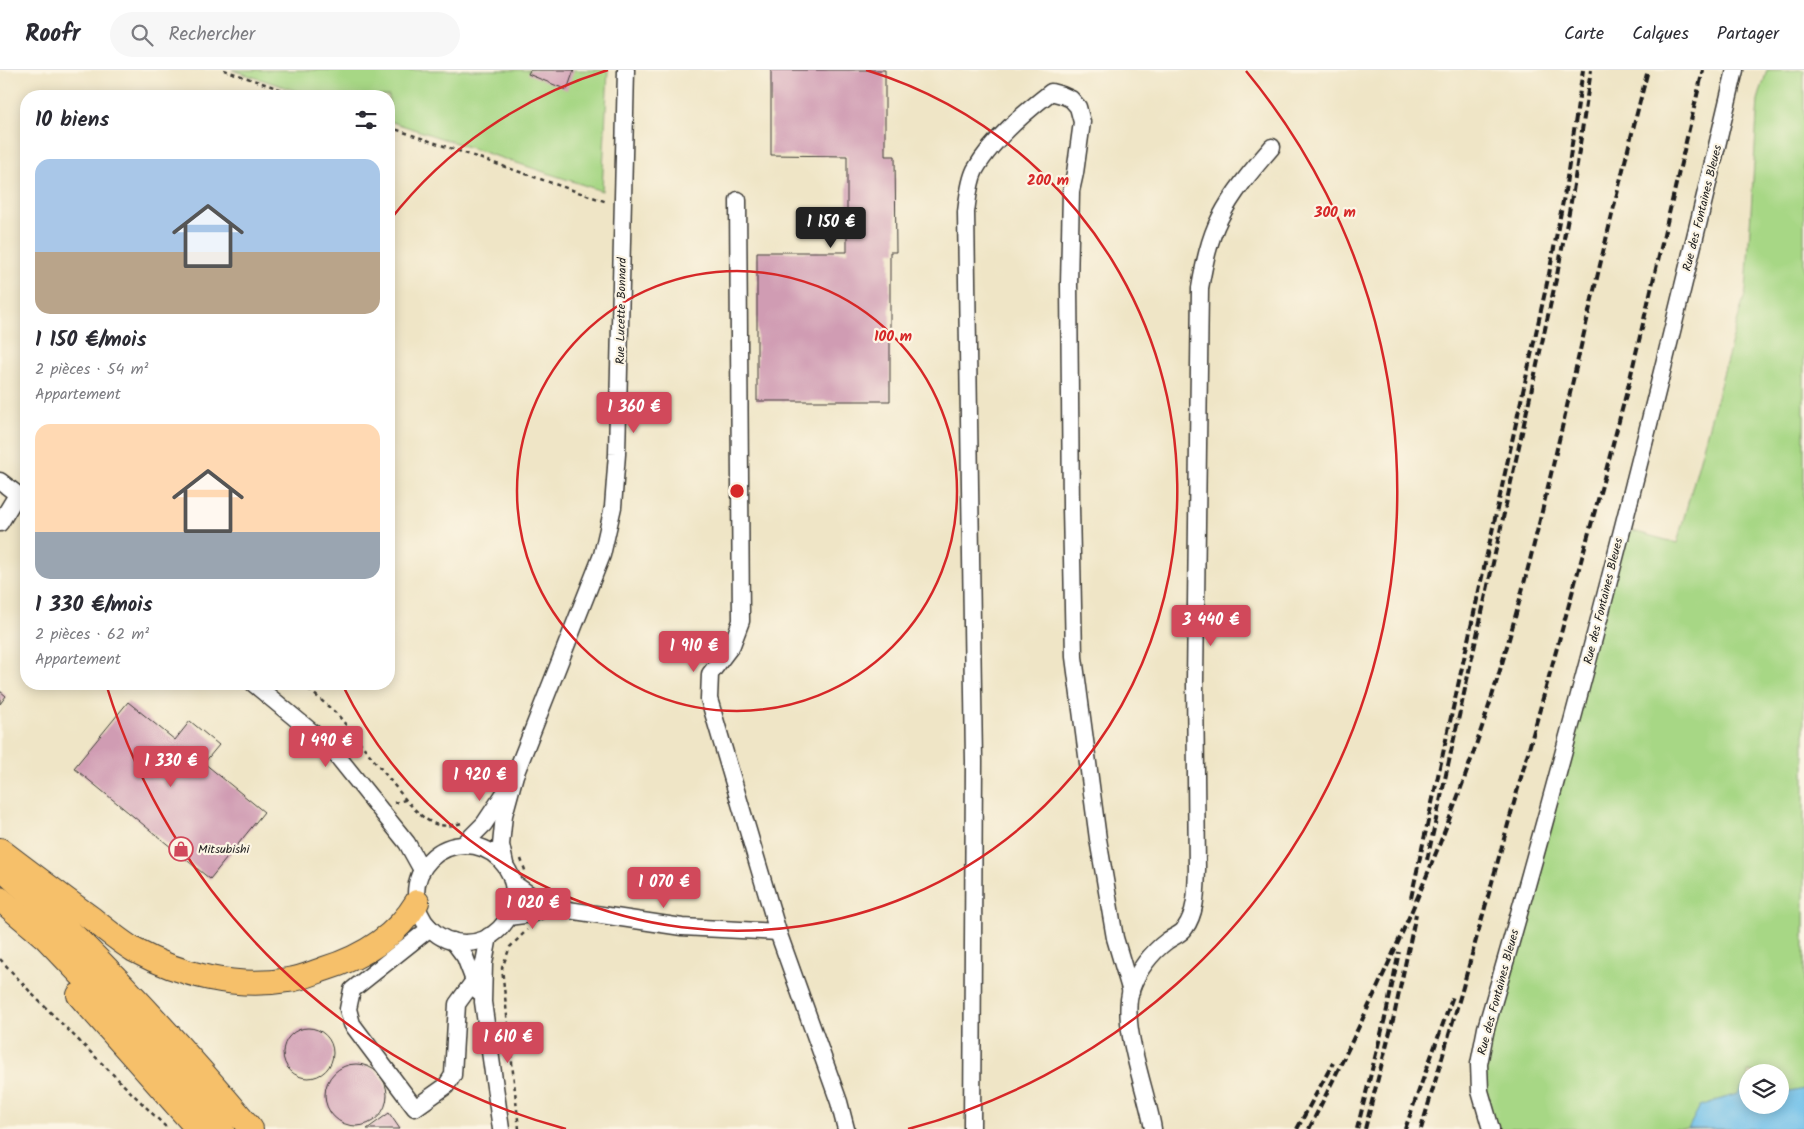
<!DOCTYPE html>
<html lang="fr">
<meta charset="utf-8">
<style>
:root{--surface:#fff;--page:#f7f7f7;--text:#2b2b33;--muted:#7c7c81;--line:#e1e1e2;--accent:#d1495b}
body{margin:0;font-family:Kalam,sans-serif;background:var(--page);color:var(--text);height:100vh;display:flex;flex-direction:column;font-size:19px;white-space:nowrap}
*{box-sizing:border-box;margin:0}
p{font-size:16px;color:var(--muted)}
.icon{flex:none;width:28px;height:28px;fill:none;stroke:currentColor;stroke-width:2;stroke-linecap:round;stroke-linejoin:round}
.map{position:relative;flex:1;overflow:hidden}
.details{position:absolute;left:20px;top:20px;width:375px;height:600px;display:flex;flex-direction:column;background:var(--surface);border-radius:20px;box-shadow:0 2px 12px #0003}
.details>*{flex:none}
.controls{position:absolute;left:1739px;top:994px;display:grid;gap:10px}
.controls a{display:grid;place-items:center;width:50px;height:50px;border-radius:50%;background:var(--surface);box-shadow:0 2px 12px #0003;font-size:25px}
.price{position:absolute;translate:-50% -42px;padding:0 11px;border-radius:5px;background:var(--accent);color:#fff;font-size:16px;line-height:32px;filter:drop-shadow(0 1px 2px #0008)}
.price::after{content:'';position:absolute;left:50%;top:30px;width:15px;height:11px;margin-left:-8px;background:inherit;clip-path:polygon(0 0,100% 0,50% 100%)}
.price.active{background:#222;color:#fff}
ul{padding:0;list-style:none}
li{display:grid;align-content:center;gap:10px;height:265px;padding:0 15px}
li span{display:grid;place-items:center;height:155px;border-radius:15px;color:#555}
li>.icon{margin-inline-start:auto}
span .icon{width:90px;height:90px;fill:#fffc;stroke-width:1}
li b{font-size:21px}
h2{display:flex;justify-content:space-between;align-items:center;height:60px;padding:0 15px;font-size:21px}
header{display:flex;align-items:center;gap:30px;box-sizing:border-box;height:70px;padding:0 25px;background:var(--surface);border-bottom:1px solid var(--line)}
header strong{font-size:24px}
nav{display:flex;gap:28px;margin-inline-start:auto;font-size:18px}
.search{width:350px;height:45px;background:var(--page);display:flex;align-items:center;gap:12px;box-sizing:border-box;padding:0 18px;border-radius:28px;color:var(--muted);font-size:19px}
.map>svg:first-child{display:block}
.green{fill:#a7d785;stroke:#627a50;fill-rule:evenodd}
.water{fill:#6ec0ea;stroke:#456e83}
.building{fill:#d09cb3}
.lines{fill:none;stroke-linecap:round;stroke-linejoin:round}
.minor-casing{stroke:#3c3a36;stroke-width:19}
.highway-casing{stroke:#3c3a36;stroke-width:26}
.path{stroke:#3c3a36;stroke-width:2.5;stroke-dasharray:4 4;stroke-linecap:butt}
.minor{stroke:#fff;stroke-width:16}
.highway{stroke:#f6c06b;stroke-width:24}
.rail{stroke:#1c1c1c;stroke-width:4;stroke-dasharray:8 4;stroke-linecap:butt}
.ring{fill:none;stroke:#d62828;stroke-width:2.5}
.labels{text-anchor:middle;stroke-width:4.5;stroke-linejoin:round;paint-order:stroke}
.street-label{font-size:12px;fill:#1c1c1c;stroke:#fcf5e5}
.poi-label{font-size:12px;fill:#1c1c1c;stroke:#fcf5e5;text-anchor:start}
.centre{fill:#d62828;stroke:#fcf5e5;stroke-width:2.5}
.ring-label{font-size:15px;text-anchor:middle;font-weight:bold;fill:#d62828;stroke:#fcf5e5;stroke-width:4.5;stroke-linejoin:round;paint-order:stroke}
</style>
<header>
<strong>Roofr</strong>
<div class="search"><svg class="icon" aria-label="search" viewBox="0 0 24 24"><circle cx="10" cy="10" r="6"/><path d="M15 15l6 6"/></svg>Rechercher</div>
<nav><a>Carte</a><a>Calques</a><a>Partager</a></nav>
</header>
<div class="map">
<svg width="1804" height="1059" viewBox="0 0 1804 1059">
<rect width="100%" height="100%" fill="#fcf5e5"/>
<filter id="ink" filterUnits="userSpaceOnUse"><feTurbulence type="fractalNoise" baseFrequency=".02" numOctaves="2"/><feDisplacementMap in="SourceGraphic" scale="10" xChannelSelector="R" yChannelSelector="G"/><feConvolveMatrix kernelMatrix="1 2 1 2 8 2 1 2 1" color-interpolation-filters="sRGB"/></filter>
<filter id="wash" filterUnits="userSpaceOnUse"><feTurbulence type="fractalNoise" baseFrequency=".0096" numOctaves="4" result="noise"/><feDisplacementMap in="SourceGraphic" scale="20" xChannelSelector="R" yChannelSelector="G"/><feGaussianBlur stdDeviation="1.12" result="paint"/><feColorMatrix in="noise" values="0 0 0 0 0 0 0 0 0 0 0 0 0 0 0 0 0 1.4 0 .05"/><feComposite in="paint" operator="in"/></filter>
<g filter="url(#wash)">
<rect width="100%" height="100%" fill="#efe5c6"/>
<g class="green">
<path d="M 232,0 L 608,0 L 602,121 L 389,51 L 389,26 L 312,26 Z"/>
<path d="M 1767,0 L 1804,0 L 1804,1059 L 1491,1059 L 1479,994 L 1622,458 L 1677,473 L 1746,220 L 1758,30 ZM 1748,1002 L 1780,1002 L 1780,1035 L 1748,1035 Z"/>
</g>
<path class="water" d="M 1747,1010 L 1748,1035 L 1780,1035 L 1780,1024 L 1804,1019 L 1804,1059 L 1688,1059 L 1700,1036 L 1737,1024 Z"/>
<g id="blocks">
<g class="building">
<path d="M 530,0 L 574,0 L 567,20 L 528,4 Z"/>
<path d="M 771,0 L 885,0 L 885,86 L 895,86 L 896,182 L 890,182 L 890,331 L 757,331 L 757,182 L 847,182 L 847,86 L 771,85 Z"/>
<path d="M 0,621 L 6,626 L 0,634 Z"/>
<path d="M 128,632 L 175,670 L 190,651 L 219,675 L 204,693 L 264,742 L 210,809 L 74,698 Z"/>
<circle cx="308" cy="983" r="25"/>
<circle cx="356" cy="1025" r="31"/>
<path d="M 389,1043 L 400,1059 L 367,1059 Z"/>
</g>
</g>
</g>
<g filter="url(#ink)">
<use href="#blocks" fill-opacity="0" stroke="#3c3a36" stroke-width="1"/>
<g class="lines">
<g class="minor-casing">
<g id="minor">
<path d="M 738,130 L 741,551 L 732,575 L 710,604 L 709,629 L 778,862 L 839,1032 L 846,1059"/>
<path d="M 0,411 L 26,431"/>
<path d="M 0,453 L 17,425"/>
<path d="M 254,614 L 330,677 L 407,773 L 422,800"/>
<path d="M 464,774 L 484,754 L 504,724"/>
<circle cx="465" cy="824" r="49"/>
<path d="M 505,794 L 501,775 L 504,745 L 515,705 L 602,485 L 613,437 L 617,384 L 626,0"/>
<path d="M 513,813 L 548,837 L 682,857 L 778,862"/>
<path d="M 508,847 L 532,844 L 548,837"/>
<path d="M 430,858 L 352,920 L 348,939 L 352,954 L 415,1038 L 446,1016 L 453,1005 L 457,934 L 473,912"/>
<path d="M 489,866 L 484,893 L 483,932 L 501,1059"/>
<path d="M 453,871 L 465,887 L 478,921"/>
<path d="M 972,1059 L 974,691 L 966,142 C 968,128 969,112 975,100 C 992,70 1024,43 1051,22 L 1062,25 L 1071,29 L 1078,37 L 1082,52 L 1075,103 L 1071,121 L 1069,215 L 1071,437 L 1074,587 L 1098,769 L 1115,868 L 1131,922"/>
<path d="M 1153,1059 C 1147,1021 1120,956 1131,920 C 1137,901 1151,883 1167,871 C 1172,867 1182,864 1185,858 C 1197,842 1196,818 1197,799 L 1195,612 L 1200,218 C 1204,195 1209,169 1220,148 C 1233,122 1253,99 1272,77"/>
<path d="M 1491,1059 L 1480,1021 L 1479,994 L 1486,958 C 1579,641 1659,321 1735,0"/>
</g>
</g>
<g class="highway-casing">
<g id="highway">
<path d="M 0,780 C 30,803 61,826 91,848 C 105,859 119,871 134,880 C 180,905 236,919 288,910 C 300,909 313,903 324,899 C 363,887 396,867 417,832"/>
<path d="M 0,797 C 91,876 173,966 251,1059"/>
<path d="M 0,829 L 45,867 L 152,979 L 222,1059"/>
<path d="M 79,925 L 198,1059"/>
</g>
</g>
<g class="path">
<path d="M 224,0 L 300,26"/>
<path d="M 389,57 L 607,132"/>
<path d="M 303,614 L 338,645 L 406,730 C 425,750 434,761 462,753"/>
<path d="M 394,733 L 405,730"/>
<path d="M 521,789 L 526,803"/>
<path d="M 0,889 L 34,926 L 168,1059"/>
<path d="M 519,1059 L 502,898 L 510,877 L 527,860"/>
</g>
<use href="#minor" class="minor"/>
<use href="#highway" class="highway"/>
<g class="rail">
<path d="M 1427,790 L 1557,205 L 1573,121 L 1591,0"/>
<path d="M 1411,828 L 1549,204 L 1565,121 L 1583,0"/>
<path d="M 1297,1059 L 1333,993"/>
<path d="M 1309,1059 C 1373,930 1435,800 1480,663 C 1515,560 1539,454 1564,349 C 1591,233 1618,116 1648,0"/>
<path d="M 1357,1059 L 1386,944 L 1399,882"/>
<path d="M 1365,1059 L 1394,946 L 1416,844"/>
<path d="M 1405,1059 L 1453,926"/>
<path d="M 1421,1059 L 1461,924 L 1604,408 L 1628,317 L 1703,0"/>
</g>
</g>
</g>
<g class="ring">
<circle cx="737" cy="421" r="220"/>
<path d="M390 150A440 440 0 0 1 608 0M866 0A440 440 0 1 1 342 614"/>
<path d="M566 1059A660 660 0 0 1 106 614M1246 1A660 660 0 0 1 908 1059"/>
</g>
<defs>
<g id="shop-ring" transform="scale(1.25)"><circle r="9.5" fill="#fcf5e5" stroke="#d1495b" stroke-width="1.5"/><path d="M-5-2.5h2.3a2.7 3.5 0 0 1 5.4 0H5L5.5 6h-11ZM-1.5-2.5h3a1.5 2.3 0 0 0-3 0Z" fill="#d1495b"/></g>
</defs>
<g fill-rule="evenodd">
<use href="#shop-ring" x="181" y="779"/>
</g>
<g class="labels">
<g class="street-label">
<text transform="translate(1702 138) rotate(-76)" y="4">Rue des Fontaines Bleues</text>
<text transform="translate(621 241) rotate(-89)" y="4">Rue Lucette Bonnard</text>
<text transform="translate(1603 531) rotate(-76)" y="4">Rue des Fontaines Bleues</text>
<text transform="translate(1498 922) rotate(-75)" y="4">Rue des Fontaines Bleues</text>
</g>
<g class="poi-label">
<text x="198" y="783">Mitsubishi</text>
</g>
</g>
<circle cx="737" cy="421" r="8" class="centre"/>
<g class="ring-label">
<text x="1048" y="115">200 m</text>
<text x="1335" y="147">300 m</text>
<text x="893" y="271">100 m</text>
</g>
</svg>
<div class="controls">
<a><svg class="icon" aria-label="layers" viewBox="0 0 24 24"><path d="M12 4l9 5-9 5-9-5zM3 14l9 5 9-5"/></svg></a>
</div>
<b class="price active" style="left:831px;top:179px">1 150 €</b>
<b class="price" style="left:634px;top:364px">1 360 €</b>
<b class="price" style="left:1211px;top:577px">3 440 €</b>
<b class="price" style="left:694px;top:603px">1 910 €</b>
<b class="price" style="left:326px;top:698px">1 490 €</b>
<b class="price" style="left:171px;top:718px">1 330 €</b>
<b class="price" style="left:480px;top:732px">1 920 €</b>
<b class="price" style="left:664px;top:839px">1 070 €</b>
<b class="price" style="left:533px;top:860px">1 020 €</b>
<b class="price" style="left:508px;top:994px">1 610 €</b>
<section class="details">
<h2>10 biens<svg class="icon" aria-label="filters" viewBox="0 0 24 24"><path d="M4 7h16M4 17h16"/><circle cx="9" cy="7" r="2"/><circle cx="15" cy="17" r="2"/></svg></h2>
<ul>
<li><span style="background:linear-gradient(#a9c7e8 60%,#b9a48a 0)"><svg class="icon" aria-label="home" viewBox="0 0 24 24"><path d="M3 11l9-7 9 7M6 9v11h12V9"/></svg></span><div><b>1 150 €/mois</b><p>2 pièces · 54 m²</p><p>Appartement</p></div></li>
<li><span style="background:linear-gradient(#ffd9b3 70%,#9aa5b1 0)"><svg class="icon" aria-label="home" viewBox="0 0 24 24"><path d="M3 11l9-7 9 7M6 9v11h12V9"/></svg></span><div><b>1 330 €/mois</b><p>2 pièces · 62 m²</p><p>Appartement</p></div></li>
</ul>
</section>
</div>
